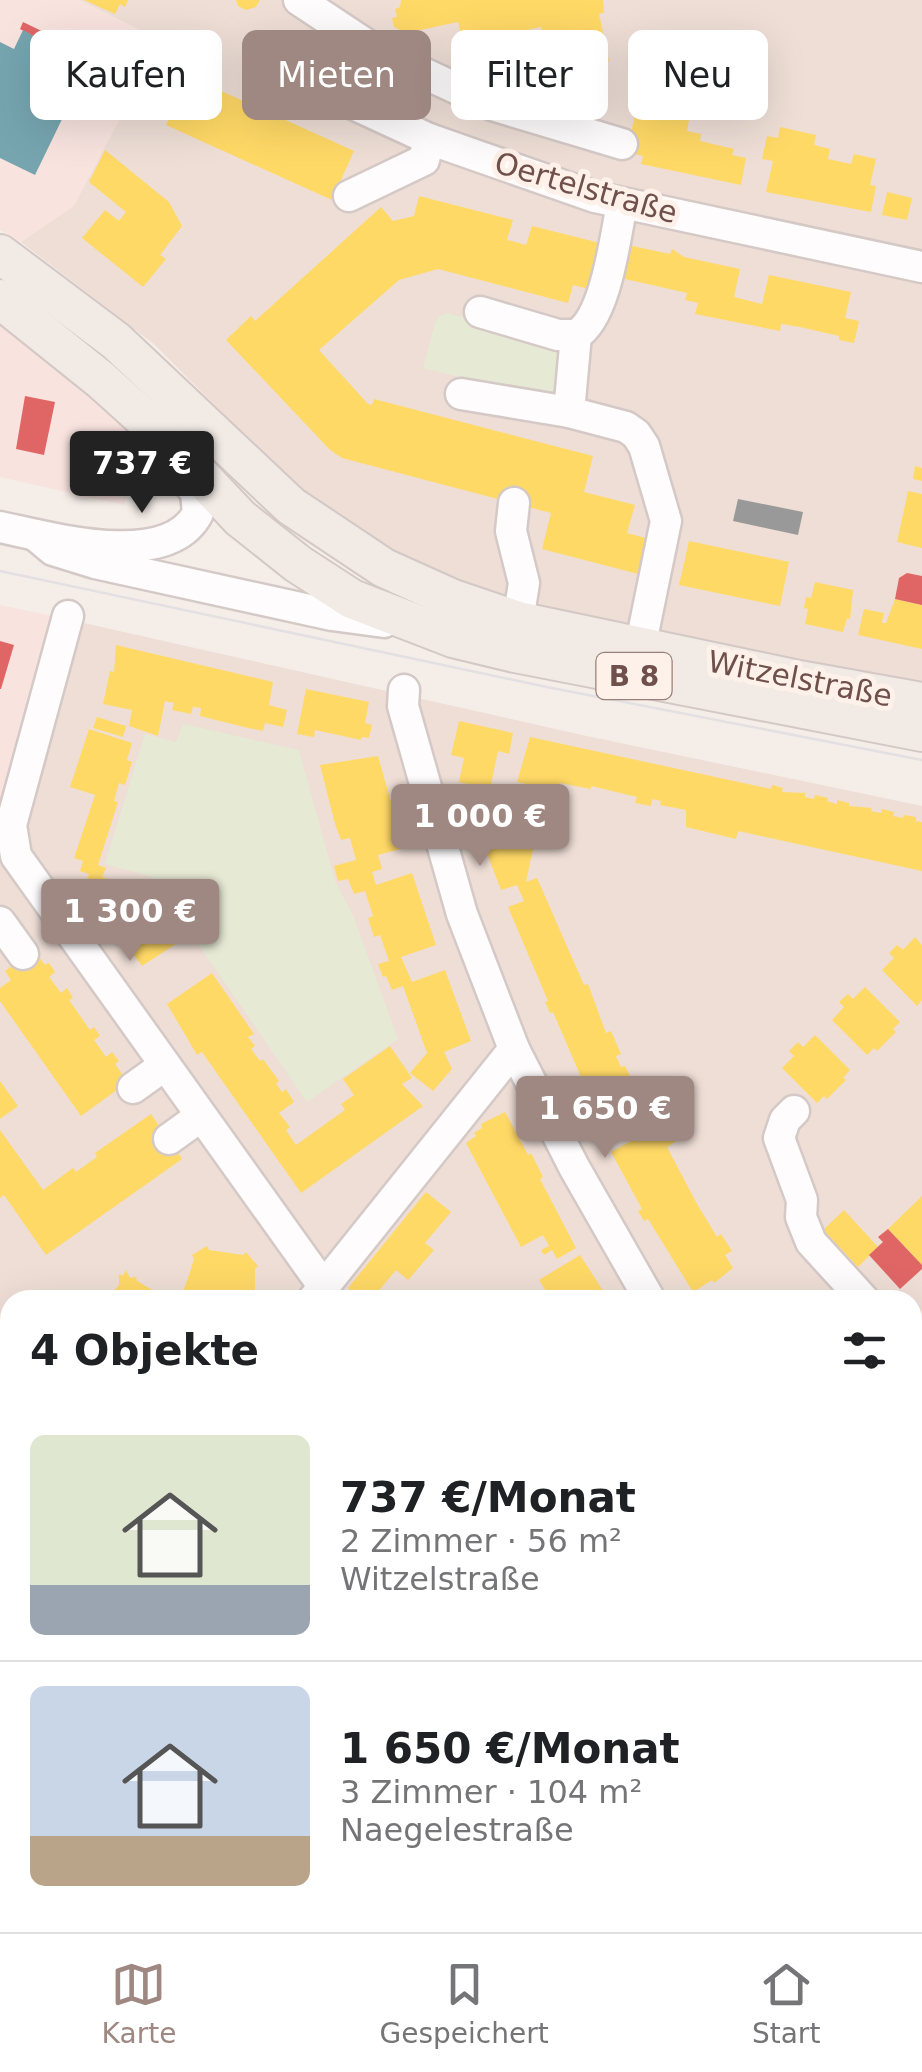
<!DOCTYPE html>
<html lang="de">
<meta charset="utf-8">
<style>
:root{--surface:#fff;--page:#f6f6f6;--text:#202124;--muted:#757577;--line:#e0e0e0;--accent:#9f8782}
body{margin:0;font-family:"DejaVu Sans",sans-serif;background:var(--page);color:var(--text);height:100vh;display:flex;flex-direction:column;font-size:38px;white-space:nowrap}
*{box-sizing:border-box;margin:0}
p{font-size:32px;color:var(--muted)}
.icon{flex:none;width:55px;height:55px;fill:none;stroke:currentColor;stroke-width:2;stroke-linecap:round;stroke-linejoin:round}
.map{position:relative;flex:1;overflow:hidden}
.sheet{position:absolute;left:0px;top:1290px;width:922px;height:642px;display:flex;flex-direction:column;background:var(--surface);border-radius:30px 30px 0 0;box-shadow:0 10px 40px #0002}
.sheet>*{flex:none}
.top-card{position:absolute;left:30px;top:30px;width:862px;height:90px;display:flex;gap:20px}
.price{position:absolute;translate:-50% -85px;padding:0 22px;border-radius:10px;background:var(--accent);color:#fff;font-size:32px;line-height:65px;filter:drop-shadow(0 2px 5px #0008)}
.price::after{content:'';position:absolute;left:50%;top:60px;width:30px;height:22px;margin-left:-15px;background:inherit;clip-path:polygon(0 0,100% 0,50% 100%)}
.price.selected{background:#222;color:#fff}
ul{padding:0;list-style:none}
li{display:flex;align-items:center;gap:30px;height:250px;padding:0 30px}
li+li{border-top:2px solid var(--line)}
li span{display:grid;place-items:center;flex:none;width:280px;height:200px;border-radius:15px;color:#555}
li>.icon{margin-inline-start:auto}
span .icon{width:120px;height:120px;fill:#fffc;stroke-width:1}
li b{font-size:42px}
h2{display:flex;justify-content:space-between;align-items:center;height:120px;padding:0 30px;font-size:42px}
.pill{padding:0 35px;border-radius:15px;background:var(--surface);box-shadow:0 10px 40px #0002;font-size:35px;line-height:90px}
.pill.selected{background:var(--accent);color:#fff}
.menu{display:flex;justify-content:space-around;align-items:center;height:140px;border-top:2px solid var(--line);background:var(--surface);font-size:28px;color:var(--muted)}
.menu a{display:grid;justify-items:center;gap:5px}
.menu .selected{color:var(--accent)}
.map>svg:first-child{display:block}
.residential{fill:#eeded6}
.commercial{fill:#f8e3df}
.medical{fill:#f6e1e5}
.green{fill:#e6e9d4}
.homes{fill:#ffd966}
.shops{fill:#e06666}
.schools{fill:#6fa8dc}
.health{fill:#f6b26b}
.public{fill:#76a5af}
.industry{fill:#999}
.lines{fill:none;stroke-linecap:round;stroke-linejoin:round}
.minor-casing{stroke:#d4c9c6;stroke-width:35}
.major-casing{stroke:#d3c8c5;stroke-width:42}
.minor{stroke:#fefcfc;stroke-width:30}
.major{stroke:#f1eae5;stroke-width:38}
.tram{stroke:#e3e0e4;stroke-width:2.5}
.labels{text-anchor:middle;stroke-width:10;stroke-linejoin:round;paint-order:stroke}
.shield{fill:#fef1e9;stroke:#9b807a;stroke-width:2.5}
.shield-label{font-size:28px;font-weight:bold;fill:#70504b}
.street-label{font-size:30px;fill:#70504b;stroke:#fef1e9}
</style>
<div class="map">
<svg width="922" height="1932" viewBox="0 0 922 1932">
<rect width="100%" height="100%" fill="#f5ede8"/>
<g class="residential">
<path d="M 79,0 L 922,0 L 922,686 L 619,631 L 483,596 L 413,563 L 305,496 L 155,345 L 21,242 L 74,205 L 160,40 Z"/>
<path d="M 66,619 L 582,735 L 922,806 L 922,1311 L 913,1320 L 912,1300 L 10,1300 L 10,1922 L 220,1923 L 203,1932 L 0,1932 L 0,842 Z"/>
</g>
<g class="commercial">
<path d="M 0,0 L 79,0 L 161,41 L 74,206 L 21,242 L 0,230 Z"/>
<path d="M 0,314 L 143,434 L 124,505 L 0,477 Z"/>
<path d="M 0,605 L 66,619 L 0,842 Z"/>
</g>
<path class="medical" d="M 922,1410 L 922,1932 L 294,1932 L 310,1922 L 912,1922 L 912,1419 Z"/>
<g class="green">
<path d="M 448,313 L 556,343 L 561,347 L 561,389 L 543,398 L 423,368 L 436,320 L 439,316 Z"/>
<path d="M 183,724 L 299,750 L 335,881 L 353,915 L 398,1039 L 307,1102 L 152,877 L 105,864 L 145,734 L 176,742 Z"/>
</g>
<g class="homes">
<path d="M 84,0 L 128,0 L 125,7 L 120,4 L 115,14 Z"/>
<path d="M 236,0 L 260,0 L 256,7 L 246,10 L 238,6 Z"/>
<path d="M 401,0 L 603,0 L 604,13 L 599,14 L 609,61 L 600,69 L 601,74 L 591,76 L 590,71 L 578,74 L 582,92 L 554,99 L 548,90 L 544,91 L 543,82 L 547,82 L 545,73 L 549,67 L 541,27 L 476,41 L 477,48 L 470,50 L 459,44 L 457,36 L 461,35 L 458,22 L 406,33 L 394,27 L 392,18 L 397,17 L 395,9 L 400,7 Z"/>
<path d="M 188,76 L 354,151 L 332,200 L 166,125 Z"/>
<path d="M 636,110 L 689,120 L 687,131 L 701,134 L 700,141 L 734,149 L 732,155 L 746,158 L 741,185 L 641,164 L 643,156 L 627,152 Z"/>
<path d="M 780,127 L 816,135 L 814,145 L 830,149 L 828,159 L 851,164 L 854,154 L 876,159 L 870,185 L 876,186 L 871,212 L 766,192 L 773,161 L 762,159 L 767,136 L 778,138 Z"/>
<path d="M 105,150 L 169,202 L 182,226 L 160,255 L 166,259 L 143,287 L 82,238 L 105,210 L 119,221 L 126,212 L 89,182 Z"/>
<path d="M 887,192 L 912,198 L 907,220 L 882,215 Z"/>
<path d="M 419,196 L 513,220 L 507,240 L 512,241 L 526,245 L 532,226 L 604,244 L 592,290 L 573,285 L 568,303 L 438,269 L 399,280 L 319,350 L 368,404 L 372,405 L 374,399 L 593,456 L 584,492 L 635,505 L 627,533 L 652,540 L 642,575 L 542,549 L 551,513 L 342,458 L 330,450 L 226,340 L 251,316 L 255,321 L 381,207 L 393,221 L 414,216 Z"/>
<path d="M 623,244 L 670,254 L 672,249 L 684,257 L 740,269 L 734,297 L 762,304 L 769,275 L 851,292 L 845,318 L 859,321 L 854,343 L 839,340 L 839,336 L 800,327 L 781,324 L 780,331 L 695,314 L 698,303 L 685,300 L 687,293 L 616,277 Z"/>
<path d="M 915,466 L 922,468 L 922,481 L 913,479 Z"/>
<path d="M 908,491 L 922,494 L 922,548 L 897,542 Z"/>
<path d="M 689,541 L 789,562 L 780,606 L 679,585 Z"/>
<path d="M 815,582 L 853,590 L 850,619 L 847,618 L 843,632 L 805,624 L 808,609 L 804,608 L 806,597 L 811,598 Z"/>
<path d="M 895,599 L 922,605 L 922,649 L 858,635 L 864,609 L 884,613 L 882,623 L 886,623 Z"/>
<path d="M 116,645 L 273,682 L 269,705 L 287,710 L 283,727 L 265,723 L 263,731 L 244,727 L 200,716 L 201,708 L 193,707 L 191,714 L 172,710 L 174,703 L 165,701 L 158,736 L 129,726 L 132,710 L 103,704 L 110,671 L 114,672 Z"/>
<path d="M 306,689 L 369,702 L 365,723 L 372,725 L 369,738 L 362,737 L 361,740 L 315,730 L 314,737 L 297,734 Z"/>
<path d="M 97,717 L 126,726 L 123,737 L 93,728 Z"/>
<path d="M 459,721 L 513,733 L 509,754 L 498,751 L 490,789 L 459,782 L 464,758 L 451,755 Z"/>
<path d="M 89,729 L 132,743 L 127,760 L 132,762 L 125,785 L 119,783 L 114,801 L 118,802 L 98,865 L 106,868 L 102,877 L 112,880 L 108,892 L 86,884 L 89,874 L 80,871 L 83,861 L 74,858 L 95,795 L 70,787 Z"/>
<path d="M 530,737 L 771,789 L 772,785 L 783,788 L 782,792 L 805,793 L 805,797 L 814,799 L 815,795 L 828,798 L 827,801 L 837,804 L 837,800 L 849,803 L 849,806 L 872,808 L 871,811 L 881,813 L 882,809 L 894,812 L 893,816 L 903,818 L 904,815 L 916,817 L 916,821 L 922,822 L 922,871 L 738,831 L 736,839 L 686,827 L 686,810 L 660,805 L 661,801 L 652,799 L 651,806 L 635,803 L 637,797 L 591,786 L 591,789 L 560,783 L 558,791 L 517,782 Z"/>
<path d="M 378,756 L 404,848 L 378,855 L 382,869 L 372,872 L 376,885 L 412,873 L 436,945 L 401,957 L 412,982 L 445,970 L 471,1041 L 444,1052 L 452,1069 L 433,1091 L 410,1073 L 427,1053 L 403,986 L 392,990 L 386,976 L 383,977 L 378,964 L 389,961 L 380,935 L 374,937 L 368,918 L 373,916 L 365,891 L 354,894 L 348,879 L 338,881 L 334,866 L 356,860 L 350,838 L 341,840 L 335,824 L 320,765 Z"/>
<path d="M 505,820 L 530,826 L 533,849 L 526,882 L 537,878 L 584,985 L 588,984 L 606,1033 L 611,1031 L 621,1054 L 616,1056 L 621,1067 L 625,1066 L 632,1080 L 638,1077 L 659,1125 L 664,1122 L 675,1142 L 667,1147 L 697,1204 L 717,1237 L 721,1234 L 732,1251 L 725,1255 L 733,1268 L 714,1283 L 712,1280 L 693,1292 L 648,1219 L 644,1221 L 638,1211 L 642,1209 L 611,1152 L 640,1136 L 629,1110 L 601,1122 L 595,1110 L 592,1111 L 587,1099 L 590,1098 L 553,1012 L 550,1013 L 545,1002 L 548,1001 L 508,907 L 524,901 L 517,885 L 501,890 L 485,848 L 501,843 Z"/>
<path d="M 143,885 L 160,909 L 168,903 L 173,911 L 165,916 L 182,940 L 142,966 L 113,926 L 118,923 L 108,908 Z"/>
<path d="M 915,937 L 922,945 L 922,1000 L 917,1006 L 882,970 L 894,958 L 889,953 L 897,945 L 903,950 Z"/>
<path d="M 34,950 L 45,965 L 49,963 L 55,972 L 49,977 L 61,993 L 67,988 L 73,998 L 69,1000 L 90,1030 L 94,1027 L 100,1036 L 94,1040 L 106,1057 L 112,1052 L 119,1061 L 115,1064 L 128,1082 L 81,1116 L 0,1001 L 0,988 L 11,980 L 5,971 Z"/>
<path d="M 212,973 L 254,1034 L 248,1037 L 255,1046 L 251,1049 L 260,1061 L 263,1059 L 279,1081 L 276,1084 L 282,1092 L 286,1089 L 294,1102 L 279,1113 L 290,1127 L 286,1130 L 296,1145 L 345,1110 L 341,1104 L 354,1095 L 343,1079 L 390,1046 L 412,1078 L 402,1084 L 423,1106 L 301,1193 L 202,1052 L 197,1055 L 167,1004 Z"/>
<path d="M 865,987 L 900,1022 L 893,1029 L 896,1032 L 877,1051 L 874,1048 L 867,1055 L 832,1020 L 844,1007 L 839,1002 L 848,994 L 853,999 Z"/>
<path d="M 815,1035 L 850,1070 L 843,1078 L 846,1080 L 827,1099 L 824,1096 L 817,1103 L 782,1068 L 794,1056 L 789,1051 L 798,1042 L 803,1047 Z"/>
<path d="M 0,1081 L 18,1106 L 0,1119 Z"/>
<path d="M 505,1112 L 528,1155 L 531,1153 L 543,1177 L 540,1179 L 576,1248 L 557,1259 L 552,1250 L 544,1255 L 541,1250 L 549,1246 L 543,1235 L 521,1247 L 466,1143 L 476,1136 L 474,1133 L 482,1128 L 481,1124 Z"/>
<path d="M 151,1114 L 182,1159 L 46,1255 L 4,1195 L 0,1198 L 0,1130 L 43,1190 L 73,1168 L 76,1172 L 87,1164 L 97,1157 L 95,1153 Z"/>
<path d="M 426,1192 L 451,1212 L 425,1243 L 434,1250 L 408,1280 L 396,1270 L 371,1300 L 354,1300 L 358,1296 L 348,1288 Z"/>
<path d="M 922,1196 L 922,1265 L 888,1229 Z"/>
<path d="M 844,1210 L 878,1247 L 858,1267 L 823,1230 Z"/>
<path d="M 207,1246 L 209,1250 L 243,1255 L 246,1252 L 258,1266 L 255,1269 L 255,1300 L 182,1300 L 179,1293 L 183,1291 L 188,1278 L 194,1259 L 192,1255 Z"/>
<path d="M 580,1255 L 600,1286 L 608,1300 L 558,1300 L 555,1296 L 551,1299 L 539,1280 Z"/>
<path d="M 126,1270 L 130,1278 L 136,1277 L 137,1281 L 166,1298 L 170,1296 L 172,1300 L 106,1300 L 119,1285 L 119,1274 L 123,1276 Z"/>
<path d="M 828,1290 L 837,1300 L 818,1300 Z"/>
<path d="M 8,1354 L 10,1403 L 0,1410 L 0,1374 L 4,1371 Z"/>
<path d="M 0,1424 L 10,1438 L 10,1508 L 0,1494 Z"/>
<path d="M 0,1630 L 10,1646 L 10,1737 L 0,1726 Z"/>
<path d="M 10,1858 L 10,1873 L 0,1878 L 0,1863 Z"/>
<path d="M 10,1922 L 149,1922 L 129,1932 L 7,1932 L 5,1928 L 11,1926 Z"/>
</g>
<g class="shops">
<path d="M 23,22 L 50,35 L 39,60 L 33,58 L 41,40 L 20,29 Z"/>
<path d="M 25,396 L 55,402 L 44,455 L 16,449 Z"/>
<path d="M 907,573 L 922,576 L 922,605 L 895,599 L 899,578 Z"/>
<path d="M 0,641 L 14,645 L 1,689 L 0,689 Z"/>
<path d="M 888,1229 L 922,1265 L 922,1269 L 900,1289 L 869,1255 L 883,1242 L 878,1237 Z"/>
</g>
<g class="schools">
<path d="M 912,1482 L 918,1487 L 922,1484 L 922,1522 L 912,1512 Z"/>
<path d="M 922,1756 L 922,1867 L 912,1857 L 912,1765 Z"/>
<path d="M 915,1909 L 922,1917 L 922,1932 L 918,1932 L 908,1922 L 912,1922 Z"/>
<path d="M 500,1922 L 531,1922 L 539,1932 L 489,1932 Z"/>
<path d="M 668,1922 L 833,1922 L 823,1932 L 678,1932 Z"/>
<path d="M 877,1922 L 899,1922 L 908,1932 L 867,1932 Z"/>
</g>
<path class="health" d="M 922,1615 L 922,1756 L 912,1765 L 912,1624 Z"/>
<path class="public" d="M 23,30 L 41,40 L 33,58 L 81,80 L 35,175 L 0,158 L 0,42 L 14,49 Z"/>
<path class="industry" d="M 738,499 L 803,512 L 798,535 L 733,521 Z"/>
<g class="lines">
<g class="minor-casing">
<g id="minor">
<path d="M 299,0 L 376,51 L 492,105 L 622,144"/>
<path d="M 276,53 L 288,74 L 429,139 L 595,197 L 922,267"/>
<path d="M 349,196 L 424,160 L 429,139"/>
<path d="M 480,312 L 558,335 L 576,335"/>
<path d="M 461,394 L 569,412 L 626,427 L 636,434 L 644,446 L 666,521 L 640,648"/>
<path d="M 569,412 L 576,335 C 606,318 615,238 622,204"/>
<path d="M 514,503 L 511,531 L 524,583 L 518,621"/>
<path d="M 0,527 C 52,538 168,571 198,513 L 196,493 L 178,469"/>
<path d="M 35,535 L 53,550 L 95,563 L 332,615 L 384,622"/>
<path d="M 68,616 L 11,825 L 16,856 L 324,1287"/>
<path d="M 404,690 L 403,706 L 462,914 L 514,1049 L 574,1167 L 650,1300"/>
<path d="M 0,922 L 23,954"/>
<path d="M 133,1088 L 165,1065"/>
<path d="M 794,1111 L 785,1120 L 779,1138 L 802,1200 L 801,1217 L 811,1242 L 864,1300"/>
<path d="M 169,1139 L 201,1116"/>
<path d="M 313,1300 L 514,1049"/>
<path d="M 912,1353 L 922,1363"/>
<path d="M 912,1561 L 922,1554"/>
<path d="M 0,1563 L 10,1573"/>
<path d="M 912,1884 L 922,1894"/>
<path d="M 567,1922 L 576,1932"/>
<path d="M 226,1932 L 244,1922"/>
</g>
</g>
<g class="major-casing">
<g id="major">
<path d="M 0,254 L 116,341 L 291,506 L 384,568 L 453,599 L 518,621 L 799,680 L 922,702"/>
<path d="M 0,299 L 101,380 L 162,435 L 240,518 L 298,564 L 352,599 L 453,638 L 515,653 L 922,732"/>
</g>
</g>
<use href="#minor" class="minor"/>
<use href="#major" class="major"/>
<path class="tram" d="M 0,571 L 547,687 L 922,760"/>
</g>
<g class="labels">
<rect class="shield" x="596.5" y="653" width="75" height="46" rx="8"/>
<g class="shield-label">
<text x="634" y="686">B 8</text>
</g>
<g class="street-label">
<text transform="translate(586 188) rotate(16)" y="10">Oertelstraße</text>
<text transform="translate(800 679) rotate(11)" y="10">Witzelstraße</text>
</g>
</g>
</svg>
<b class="price selected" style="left:142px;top:516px">737 €</b>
<b class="price" style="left:480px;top:869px">1 000 €</b>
<b class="price" style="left:130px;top:964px">1 300 €</b>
<b class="price" style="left:605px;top:1161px">1 650 €</b>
<div class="top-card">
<a class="pill">Kaufen</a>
<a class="pill selected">Mieten</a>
<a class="pill">Filter</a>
<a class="pill">Neu</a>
</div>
<section class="sheet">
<h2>4 Objekte<svg class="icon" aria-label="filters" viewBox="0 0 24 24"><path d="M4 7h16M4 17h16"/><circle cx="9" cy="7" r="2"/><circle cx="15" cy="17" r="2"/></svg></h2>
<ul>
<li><span style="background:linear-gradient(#dfe7d0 75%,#9aa5b1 0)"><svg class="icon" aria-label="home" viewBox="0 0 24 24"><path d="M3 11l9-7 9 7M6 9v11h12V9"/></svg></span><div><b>737 €/Monat</b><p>2 Zimmer · 56 m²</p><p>Witzelstraße</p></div></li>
<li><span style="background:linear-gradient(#c9d6e8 75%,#b9a48a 0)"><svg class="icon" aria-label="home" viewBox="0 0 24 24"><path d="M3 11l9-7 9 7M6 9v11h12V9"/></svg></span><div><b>1 650 €/Monat</b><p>3 Zimmer · 104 m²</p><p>Naegelestraße</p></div></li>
</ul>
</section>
</div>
<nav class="menu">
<a class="selected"><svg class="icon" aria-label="map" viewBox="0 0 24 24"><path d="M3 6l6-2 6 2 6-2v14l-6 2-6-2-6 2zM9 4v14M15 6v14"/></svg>Karte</a>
<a><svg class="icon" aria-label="saved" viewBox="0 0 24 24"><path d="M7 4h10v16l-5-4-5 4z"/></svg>Gespeichert</a>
<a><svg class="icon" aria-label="home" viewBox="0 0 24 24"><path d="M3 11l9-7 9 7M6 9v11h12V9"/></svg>Start</a>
</nav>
